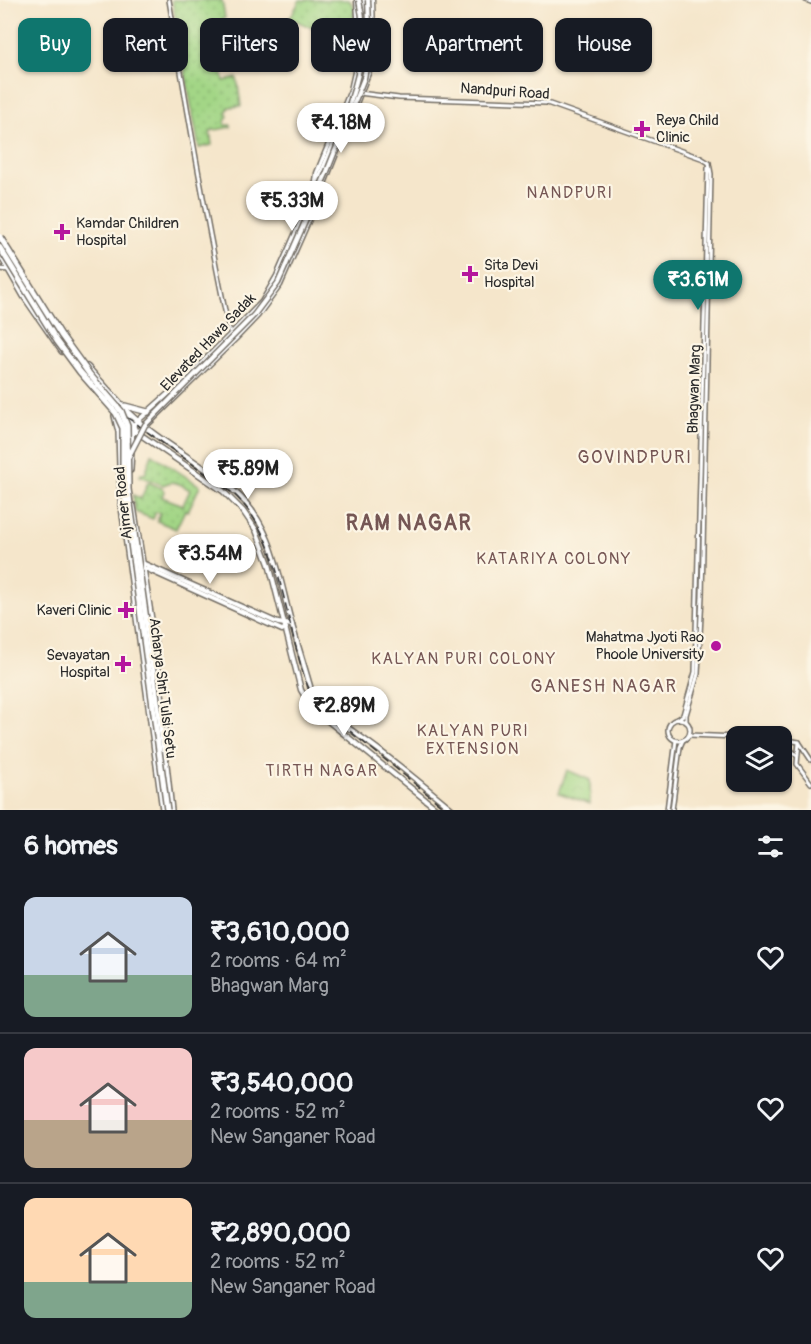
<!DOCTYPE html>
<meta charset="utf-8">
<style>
:root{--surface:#171b24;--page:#20242c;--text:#f1f3f6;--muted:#9ea1a6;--line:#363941;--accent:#0f766e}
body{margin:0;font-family:Pangolin,sans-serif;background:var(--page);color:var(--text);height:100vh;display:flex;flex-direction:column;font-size:22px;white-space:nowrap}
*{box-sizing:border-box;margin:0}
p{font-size:20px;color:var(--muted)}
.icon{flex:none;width:33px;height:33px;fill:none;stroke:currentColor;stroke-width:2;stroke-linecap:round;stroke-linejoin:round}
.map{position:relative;height:810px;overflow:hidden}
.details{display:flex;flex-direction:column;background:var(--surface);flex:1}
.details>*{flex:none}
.top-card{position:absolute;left:18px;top:18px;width:776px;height:54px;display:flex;gap:12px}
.controls{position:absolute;left:726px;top:726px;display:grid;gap:12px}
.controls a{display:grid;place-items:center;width:66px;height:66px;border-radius:12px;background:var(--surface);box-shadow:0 2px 4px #0004;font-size:30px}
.price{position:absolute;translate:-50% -51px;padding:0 14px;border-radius:21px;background:#fff;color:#222;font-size:20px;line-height:39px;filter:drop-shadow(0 2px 3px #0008)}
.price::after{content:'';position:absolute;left:50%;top:36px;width:18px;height:14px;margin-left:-9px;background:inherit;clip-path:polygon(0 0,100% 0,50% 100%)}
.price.on{background:var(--accent);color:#fff}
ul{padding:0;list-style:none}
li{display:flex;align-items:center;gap:18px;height:150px;padding:0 24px}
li+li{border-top:2px solid var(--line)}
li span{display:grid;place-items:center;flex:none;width:168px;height:120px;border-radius:12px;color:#555}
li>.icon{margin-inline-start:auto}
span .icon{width:72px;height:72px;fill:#fffc;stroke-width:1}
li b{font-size:26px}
h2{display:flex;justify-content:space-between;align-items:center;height:72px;padding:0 24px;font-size:26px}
.tag{padding:0 21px;border-radius:12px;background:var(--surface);box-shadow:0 2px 4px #0004;font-size:21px;line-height:54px}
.tag.on{background:var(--accent);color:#fff}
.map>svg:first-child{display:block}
.grass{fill:url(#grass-dots);stroke:#678058;stroke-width:1.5}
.park{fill:url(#park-crowns);stroke:#678058;stroke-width:1.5}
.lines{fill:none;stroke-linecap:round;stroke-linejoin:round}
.tertiary-casing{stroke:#726c63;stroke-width:6}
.secondary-casing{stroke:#726c63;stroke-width:7}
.trunk-casing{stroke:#726c63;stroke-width:8}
.tertiary{stroke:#fff;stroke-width:3}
.secondary{stroke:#fff;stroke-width:4}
.trunk{stroke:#fff;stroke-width:5}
.rail{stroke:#2b2b2b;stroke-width:1.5;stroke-dasharray:9 4.5;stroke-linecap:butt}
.secondary-bridge-casing{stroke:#726c63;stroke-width:7;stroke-linecap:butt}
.trunk-bridge-casing{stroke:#726c63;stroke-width:8;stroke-linecap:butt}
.secondary-bridge{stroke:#fff;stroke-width:4}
.trunk-bridge{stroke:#fff;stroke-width:5}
.poi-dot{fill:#b5179e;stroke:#fcf5e5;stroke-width:2}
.labels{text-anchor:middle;stroke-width:4.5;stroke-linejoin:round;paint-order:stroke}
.street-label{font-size:15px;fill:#2b2b2b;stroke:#fcf5e5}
.poi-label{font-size:15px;fill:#2b2b2b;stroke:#fcf5e5;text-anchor:start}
.neighbourhood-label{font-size:16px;letter-spacing:1.5px;fill:#755654;stroke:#fcf5e5}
.quarter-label{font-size:18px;letter-spacing:1.5px;fill:#755654;stroke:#fcf5e5}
.district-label{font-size:21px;font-weight:bold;letter-spacing:1.5px;fill:#755654;stroke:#fcf5e5}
</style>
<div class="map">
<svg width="811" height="810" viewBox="0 0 811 810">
<defs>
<pattern id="grass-dots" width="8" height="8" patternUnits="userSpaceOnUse" patternTransform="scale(1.5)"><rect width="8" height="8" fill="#a3d686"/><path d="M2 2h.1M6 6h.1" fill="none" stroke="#8cb874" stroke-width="1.8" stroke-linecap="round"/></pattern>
<pattern id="park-crowns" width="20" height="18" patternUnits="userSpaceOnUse" patternTransform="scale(1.5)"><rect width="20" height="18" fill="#a3d686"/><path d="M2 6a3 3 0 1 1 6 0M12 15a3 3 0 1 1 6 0" fill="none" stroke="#8cb874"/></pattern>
</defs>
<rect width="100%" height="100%" fill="#fcf5e5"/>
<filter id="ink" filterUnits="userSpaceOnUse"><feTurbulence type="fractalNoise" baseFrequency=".0167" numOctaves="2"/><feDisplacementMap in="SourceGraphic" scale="12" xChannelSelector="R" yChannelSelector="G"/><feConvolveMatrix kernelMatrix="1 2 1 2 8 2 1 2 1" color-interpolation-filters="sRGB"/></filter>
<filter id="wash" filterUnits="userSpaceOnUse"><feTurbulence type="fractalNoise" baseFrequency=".008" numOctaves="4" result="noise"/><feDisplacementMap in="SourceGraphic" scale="24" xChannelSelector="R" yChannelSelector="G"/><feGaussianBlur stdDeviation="1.35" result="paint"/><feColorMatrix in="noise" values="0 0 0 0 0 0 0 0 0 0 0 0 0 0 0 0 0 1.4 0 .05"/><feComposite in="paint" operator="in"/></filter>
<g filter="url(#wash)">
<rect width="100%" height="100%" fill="#f5e6cb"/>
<g class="grass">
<path d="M 172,0 L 222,0 L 225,18 L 222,19 L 223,32 L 226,32 L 228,42 L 217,44 L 224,81 L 237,78 L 241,106 L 229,107 L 226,113 L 228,116 L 225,122 L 225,125 L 231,125 L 231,127 L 210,131 L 212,145 L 199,148 Z"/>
<path d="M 300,0 L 349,0 L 354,6 L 356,48 L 290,18 Z"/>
<path d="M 152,454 L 200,486 L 188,511 L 185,510 L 176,529 L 157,521 L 160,513 L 156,512 L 153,519 L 135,512 L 133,495 L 141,499 L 148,482 L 162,488 L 164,491 L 162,497 L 183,505 L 190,490 C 180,484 174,479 163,485 L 140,476 L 142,473 L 145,474 Z"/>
</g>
<path class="park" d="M 567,770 L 590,780 L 590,804 L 559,793 Z"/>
</g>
<g filter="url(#ink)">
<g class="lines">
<g class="tertiary-casing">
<g id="tertiary">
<path d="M 169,0 C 187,110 206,220 229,330 L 233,334"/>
<path d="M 806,0 L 811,2"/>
<path d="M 359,93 L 399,98 L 547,103 L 701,158 L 709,163"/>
<path d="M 0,269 L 9,270"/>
<path d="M 678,719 L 683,715 L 695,672 L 708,168"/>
<circle cx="679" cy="730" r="11"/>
<path d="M 686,722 L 686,715 L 698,674 L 702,596 L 711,174 L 709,163"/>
<path d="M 689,735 L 736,737"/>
<path d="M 782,739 L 799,742 L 811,760"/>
<path d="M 782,741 L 797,756"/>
<path d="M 799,742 L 797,764 L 811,783"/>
<path d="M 667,810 L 676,740"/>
<path d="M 672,810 L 680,747 L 683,740"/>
</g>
</g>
<g class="secondary-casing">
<g id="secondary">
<path d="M 356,92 C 365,62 369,31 364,0"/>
<path d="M 317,183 L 343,122"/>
<path d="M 128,412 C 160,443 201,462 234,491 C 272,524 278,572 290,618 C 297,643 305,668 312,693 C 328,717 357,733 380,751 C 405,770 429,790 453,810"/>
<path d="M 133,425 L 136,432 L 141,435 L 223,491 L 243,511 L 256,530 L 269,564 L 301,690 L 312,708 L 438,810"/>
<path d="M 131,427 L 197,368 L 232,333 L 262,302 L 277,276 L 315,189 L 317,173 L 351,90 L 360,50 L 357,0"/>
<path d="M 131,434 L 145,427 L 236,338 L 258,315 L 280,285 L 318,199 L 369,71 L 373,31 L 372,0"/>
<path d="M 140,562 L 278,623 L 292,625"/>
<path d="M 142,569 L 147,569 L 282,630 L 286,628"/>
</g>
</g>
<g class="trunk-casing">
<g id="trunk">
<path d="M 0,254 L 24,296 L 62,351"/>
<path d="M 87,367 L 126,410 L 132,427 L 130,470"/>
<path d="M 125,406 L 148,412"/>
<path d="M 115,416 L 119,432 L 121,500 L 163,810"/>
<path d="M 133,506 C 146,587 160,668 167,750 L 165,755 L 171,810"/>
</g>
</g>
<use href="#tertiary" class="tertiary"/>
<use href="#secondary" class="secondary"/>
<use href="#trunk" class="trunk"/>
<path class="rail" d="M 0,241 L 62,341 L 88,376 L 121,413 L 234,494 C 276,534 282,597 297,651 C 302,671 307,689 319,706 L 447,810"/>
<g class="secondary-bridge-casing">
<g id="secondary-bridge">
<path d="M 343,122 C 358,83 369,41 359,0"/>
<path d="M 128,458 L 145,425 L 254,315 L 278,283 L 326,174 L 364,78 L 370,48 L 368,0"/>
</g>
</g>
<g class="trunk-bridge-casing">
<g id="trunk-bridge">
<path d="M 0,237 L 61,335 L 90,375 L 121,411 L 127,426 L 128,489 L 164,750"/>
<path d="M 0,248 L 57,341 L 80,372 L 116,413 L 123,428 L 123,484 L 167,810"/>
</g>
</g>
<use href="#secondary-bridge" class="secondary-bridge"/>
<use href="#trunk-bridge" class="trunk-bridge"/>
</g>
</g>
<g class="poi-dot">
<path d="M639 120h6v6h6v6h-6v6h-6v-6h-6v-6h6z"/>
<path d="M59 223h6v6h6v6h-6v6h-6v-6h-6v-6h6z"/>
<path d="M467 265h6v6h6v6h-6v6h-6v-6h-6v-6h6z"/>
<path d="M123 601h6v6h6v6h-6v6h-6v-6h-6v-6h6z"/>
<circle cx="716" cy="646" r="6"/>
<path d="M120 655h6v6h6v6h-6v6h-6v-6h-6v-6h6z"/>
</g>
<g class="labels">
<g class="street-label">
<text transform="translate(505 91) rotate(4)" y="5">Nandpuri Road</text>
<text transform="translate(208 342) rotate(-46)" y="5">Elevated Hawa Sadak</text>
<text transform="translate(694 389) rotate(-88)" y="5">Bhagwan Marg</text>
<text transform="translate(123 503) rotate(-96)" y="5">Ajmer Road</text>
<text transform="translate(163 688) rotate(83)" y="5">Acharya Shri Tulsi Setu</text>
</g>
<g class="poi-label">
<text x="656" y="125">Reya Child<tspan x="656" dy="17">Clinic</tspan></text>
<text x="76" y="228">Kamdar Children<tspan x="76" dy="17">Hospital</tspan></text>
<text x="484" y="270">Sita Devi<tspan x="484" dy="17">Hospital</tspan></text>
<text x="112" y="615" text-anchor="end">Kaveri Clinic</text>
<text x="704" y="642" text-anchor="end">Mahatma Jyoti Rao<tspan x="704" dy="17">Phoole University</tspan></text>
<text x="110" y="660" text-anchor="end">Sevayatan<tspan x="110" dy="17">Hospital</tspan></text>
</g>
<g class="neighbourhood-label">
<text x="570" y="198">NANDPURI</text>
<text x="554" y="564">KATARIYA COLONY</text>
<text x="464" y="664">KALYAN PURI COLONY</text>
<text x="473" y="736">KALYAN PURI<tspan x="473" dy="18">EXTENSION</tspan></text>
<text x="322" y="776">TIRTH NAGAR</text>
</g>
<g class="quarter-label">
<text x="635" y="463">GOVINDPURI</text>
<text x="604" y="692">GANESH NAGAR</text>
</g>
<g class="district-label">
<text x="409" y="530">RAM NAGAR</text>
</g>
</g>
</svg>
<div class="controls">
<a><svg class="icon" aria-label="layers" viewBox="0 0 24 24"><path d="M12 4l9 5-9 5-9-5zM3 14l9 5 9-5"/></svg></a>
</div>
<b class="price" style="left:341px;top:154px">₹4.18M</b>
<b class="price" style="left:292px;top:232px">₹5.33M</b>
<b class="price on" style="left:698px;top:311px">₹3.61M</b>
<b class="price" style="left:248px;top:500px">₹5.89M</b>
<b class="price" style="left:210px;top:585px">₹3.54M</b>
<b class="price" style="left:344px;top:737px">₹2.89M</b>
<div class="top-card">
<a class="tag on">Buy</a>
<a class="tag">Rent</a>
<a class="tag">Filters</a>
<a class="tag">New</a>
<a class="tag">Apartment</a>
<a class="tag">House</a>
</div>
</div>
<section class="details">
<h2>6 homes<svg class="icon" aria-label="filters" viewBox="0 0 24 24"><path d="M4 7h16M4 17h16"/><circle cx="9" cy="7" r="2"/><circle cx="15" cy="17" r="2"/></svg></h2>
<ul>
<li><span style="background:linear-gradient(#c9d6e8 65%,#7fa58c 0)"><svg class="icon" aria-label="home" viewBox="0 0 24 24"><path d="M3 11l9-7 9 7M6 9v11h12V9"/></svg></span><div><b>₹3,610,000</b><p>2 rooms · 64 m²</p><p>Bhagwan Marg</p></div><svg class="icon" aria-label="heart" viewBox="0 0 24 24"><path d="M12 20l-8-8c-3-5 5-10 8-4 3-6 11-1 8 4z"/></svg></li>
<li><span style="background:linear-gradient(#f6c9c9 60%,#b9a48a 0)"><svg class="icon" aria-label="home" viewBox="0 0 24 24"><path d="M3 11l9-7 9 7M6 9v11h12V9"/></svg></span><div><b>₹3,540,000</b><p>2 rooms · 52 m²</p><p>New Sanganer Road</p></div><svg class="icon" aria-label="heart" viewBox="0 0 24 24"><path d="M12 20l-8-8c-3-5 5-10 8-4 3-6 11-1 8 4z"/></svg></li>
<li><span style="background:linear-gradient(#ffd9b3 70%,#7fa58c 0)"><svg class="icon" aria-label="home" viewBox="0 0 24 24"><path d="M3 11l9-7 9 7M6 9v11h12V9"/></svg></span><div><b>₹2,890,000</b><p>2 rooms · 52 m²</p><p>New Sanganer Road</p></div><svg class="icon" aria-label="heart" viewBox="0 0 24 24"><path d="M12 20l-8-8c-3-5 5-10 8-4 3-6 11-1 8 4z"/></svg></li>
</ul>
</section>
